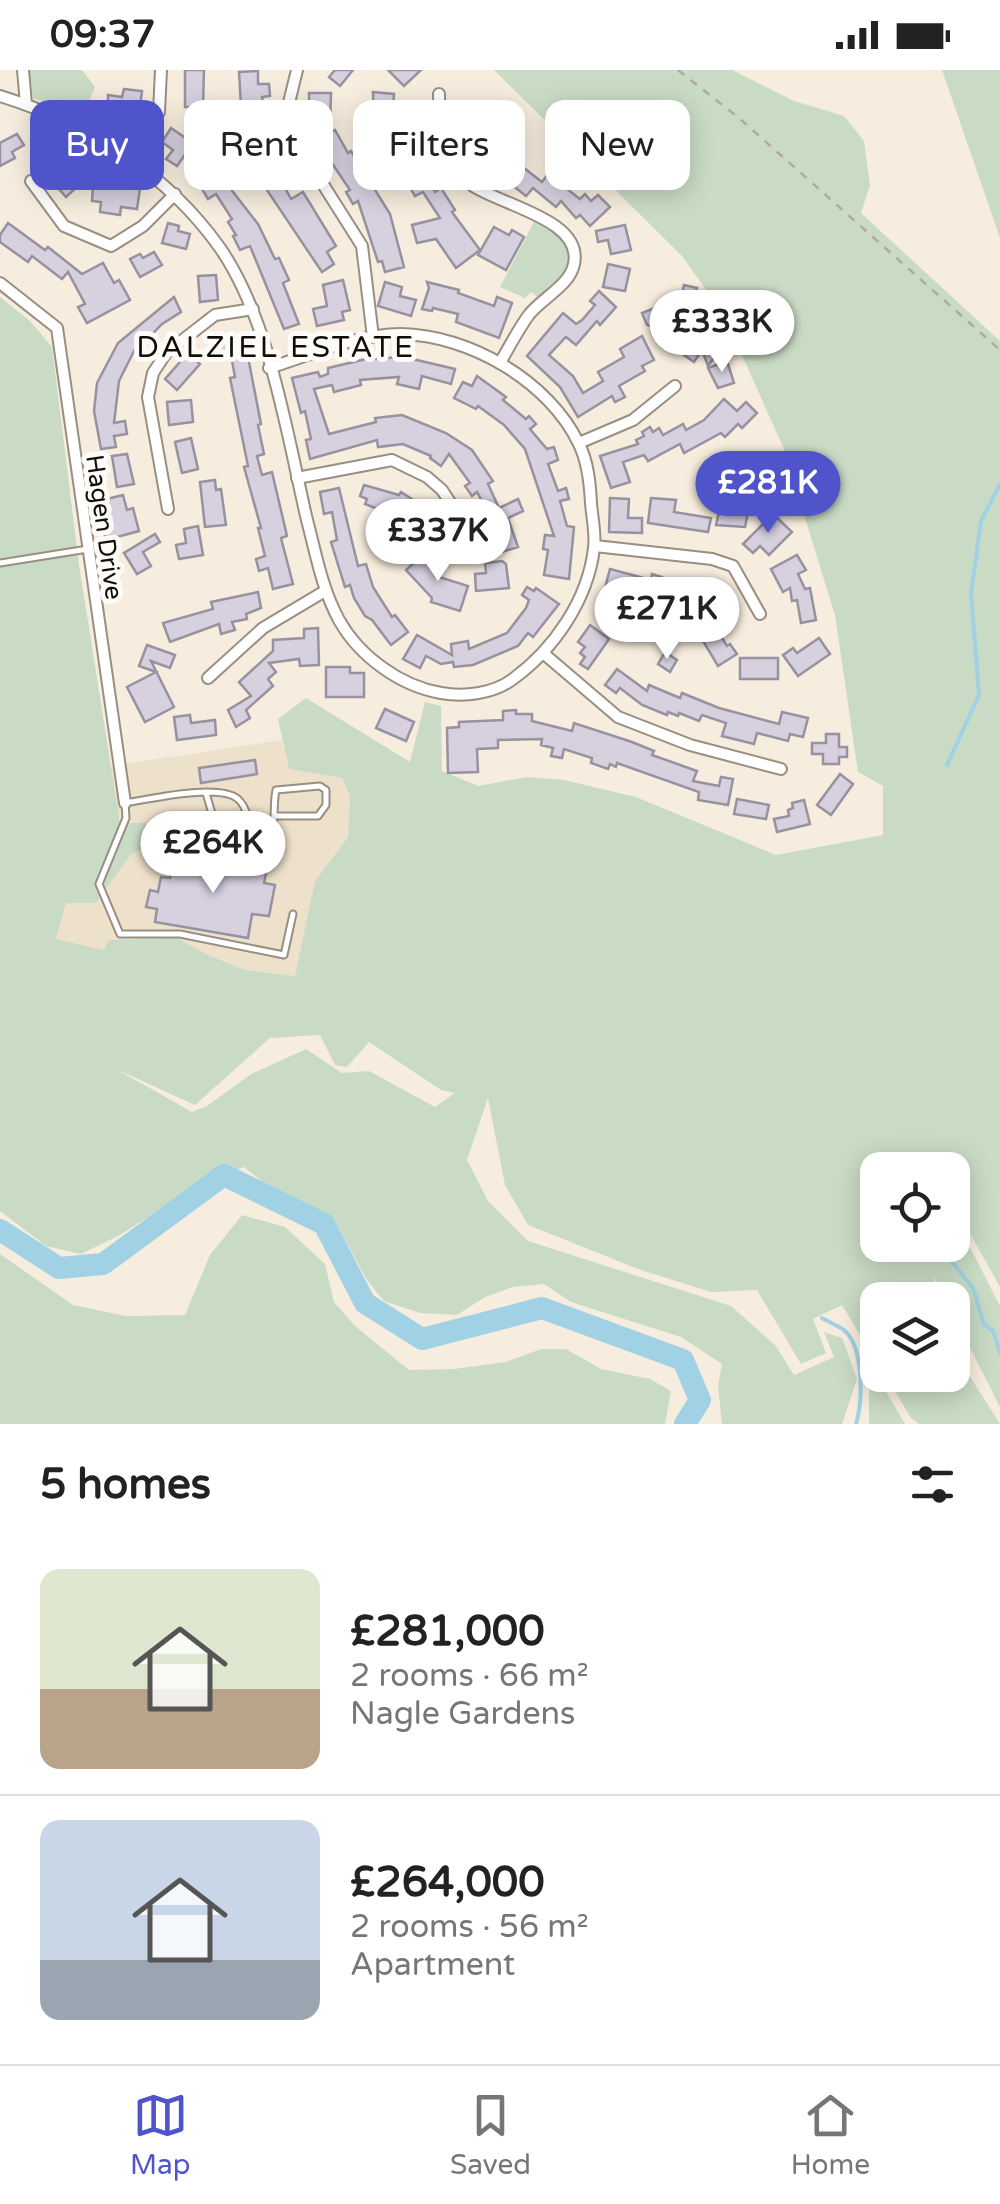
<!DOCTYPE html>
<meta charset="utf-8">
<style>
:root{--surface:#fff;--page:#f2f2f2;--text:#222;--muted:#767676;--line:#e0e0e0;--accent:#5054cb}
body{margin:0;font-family:"Varela Round",sans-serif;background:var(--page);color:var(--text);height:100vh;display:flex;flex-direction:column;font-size:38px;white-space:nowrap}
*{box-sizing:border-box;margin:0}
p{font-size:32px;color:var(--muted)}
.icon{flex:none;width:55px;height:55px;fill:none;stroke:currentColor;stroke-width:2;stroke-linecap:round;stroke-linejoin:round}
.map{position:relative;height:1354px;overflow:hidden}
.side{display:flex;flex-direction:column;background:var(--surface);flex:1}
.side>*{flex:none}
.guide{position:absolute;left:30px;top:30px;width:940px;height:90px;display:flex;gap:20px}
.fabs{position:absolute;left:860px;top:1082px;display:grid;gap:20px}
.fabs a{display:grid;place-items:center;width:110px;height:110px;border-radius:20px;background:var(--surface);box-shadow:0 5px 25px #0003;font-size:50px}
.price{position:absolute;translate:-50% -85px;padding:0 22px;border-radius:35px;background:#fff;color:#222;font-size:32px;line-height:65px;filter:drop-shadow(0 2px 5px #0008)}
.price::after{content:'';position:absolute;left:50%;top:60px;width:30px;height:22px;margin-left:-15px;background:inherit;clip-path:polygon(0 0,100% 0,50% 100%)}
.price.active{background:var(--accent);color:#fff}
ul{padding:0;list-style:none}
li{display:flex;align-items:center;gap:30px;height:250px;padding:0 40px}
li+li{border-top:2px solid var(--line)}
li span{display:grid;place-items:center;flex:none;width:280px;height:200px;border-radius:20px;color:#555}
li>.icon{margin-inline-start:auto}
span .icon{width:120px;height:120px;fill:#fffc;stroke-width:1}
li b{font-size:42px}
h2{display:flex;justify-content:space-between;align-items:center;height:120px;padding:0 40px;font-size:42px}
.pill{padding:0 35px;border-radius:20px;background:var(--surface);box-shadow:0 5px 25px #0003;font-size:35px;line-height:90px}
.pill.active{background:var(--accent);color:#fff}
.status{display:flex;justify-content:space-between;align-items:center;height:70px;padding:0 50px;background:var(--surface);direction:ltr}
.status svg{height:28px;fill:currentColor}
.menu{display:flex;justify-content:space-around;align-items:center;height:140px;border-top:2px solid var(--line);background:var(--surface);font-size:28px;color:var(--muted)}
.menu a{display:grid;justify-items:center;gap:5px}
.menu .active{color:var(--accent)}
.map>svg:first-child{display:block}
.built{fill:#eee1cb}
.green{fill:#c9dbc4;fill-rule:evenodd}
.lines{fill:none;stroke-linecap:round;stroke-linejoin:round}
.stream{stroke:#a0d1e5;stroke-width:4}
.river{stroke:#a0d1e5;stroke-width:22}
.building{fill:#d6d0df;stroke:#9791a0;stroke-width:2.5}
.lane-casing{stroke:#988f82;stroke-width:9}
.street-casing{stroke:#988f82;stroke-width:14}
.path{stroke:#b1a99d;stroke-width:2.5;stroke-dasharray:8 8;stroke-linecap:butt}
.lane{stroke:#fff;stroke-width:5}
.street{stroke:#fff;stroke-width:10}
.labels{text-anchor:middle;stroke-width:10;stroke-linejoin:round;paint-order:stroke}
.street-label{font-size:25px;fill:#100d08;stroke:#fdfbf8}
.quarter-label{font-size:30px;letter-spacing:2.5px;fill:#100d08;stroke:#fdfbf8}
</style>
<div class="status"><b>09:37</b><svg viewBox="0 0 49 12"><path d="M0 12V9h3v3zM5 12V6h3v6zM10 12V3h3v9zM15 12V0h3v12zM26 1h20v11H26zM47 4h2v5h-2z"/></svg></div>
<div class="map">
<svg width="1000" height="1354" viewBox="0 0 1000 1354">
<rect width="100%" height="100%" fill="#f7edde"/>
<path class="built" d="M 282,670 L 289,699 L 342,708 L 350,726 L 348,767 L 315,811 L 296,906 L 245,900 L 206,884 L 170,864 L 104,881 L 56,869 L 66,833 L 96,833 L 131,784 L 120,753 L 111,696 Z"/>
<g class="green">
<path d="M 29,0 L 82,0 L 95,17 L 87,36 L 72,42 L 33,28 Z"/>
<path d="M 494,0 L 732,0 L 794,31 L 844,46 L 864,71 L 870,115 L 861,143 L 1000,271 L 1000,1217 L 953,1133 L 952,1100 L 878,1100 L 878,1175 L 921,1175 L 929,1194 L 931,1175 L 952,1175 L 953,1152 L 957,1152 L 1000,1236 L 1000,1337 L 953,1244 L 952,1230 L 946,1230 L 933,1206 L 940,1230 L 878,1230 L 877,1293 L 842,1235 L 813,1249 L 826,1283 L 801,1294 L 757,1220 L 711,1222 L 638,1199 L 528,1155 L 505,1115 L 488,1028 L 467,1090 L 488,1131 L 528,1171 L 731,1236 L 776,1276 L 794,1305 L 834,1287 L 824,1262 L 842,1268 L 857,1309 L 842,1354 L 722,1354 L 718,1316 L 722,1294 L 681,1267 L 571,1232 L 544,1214 L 513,1217 L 485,1227 L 457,1245 L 420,1243 L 384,1231 L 367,1210 L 333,1148 L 275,1122 L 244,1097 L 201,1113 L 120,1165 L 81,1184 L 46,1176 L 0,1141 L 0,227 L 30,251 L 52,277 L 79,495 L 120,753 L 145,753 L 154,775 L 131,784 L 96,833 L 66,833 L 56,869 L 104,880 L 109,870 L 153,869 L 170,864 L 206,884 L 245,900 L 295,906 L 315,811 L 348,767 L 350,726 L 342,708 L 289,699 L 278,649 L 306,628 L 410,692 L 425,632 L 441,636 L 442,701 L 478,716 L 527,707 L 564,710 L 636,727 L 776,785 L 883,765 L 883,716 L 858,702 L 835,545 L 783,377 L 724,245 L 682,186 ZM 320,965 L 335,995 L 347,997 L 369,972 L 441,1020 L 455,1023 L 435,1037 L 369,1001 L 342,1003 L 306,979 L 251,1004 L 207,1036 L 192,1042 L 116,999 L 195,1035 L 270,968 Z"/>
<path d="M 942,0 L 1000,0 L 1000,168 Z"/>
<path d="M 536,148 C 584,178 579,192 540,229 L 531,222 L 525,228 L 500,217 Z"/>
<path d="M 242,1145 L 285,1157 L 325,1194 L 334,1232 L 355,1256 L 409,1300 L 454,1299 L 506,1292 L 541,1279 L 566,1279 L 601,1299 L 650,1309 L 671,1321 L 665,1354 L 0,1354 L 0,1184 L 73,1235 L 126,1246 L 185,1245 L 210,1185 Z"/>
<path d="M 953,1265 L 962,1294 L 1000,1354 L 919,1354 L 911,1348 L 885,1305 L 952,1305 Z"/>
<path d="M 869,1293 L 905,1354 L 869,1354 Z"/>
</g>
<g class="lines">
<g class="stream">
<path d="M 947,695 L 979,625 L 971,523 L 981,451 L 1000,414"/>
<path d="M 952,1163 L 953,1151"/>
<path d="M 952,1175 L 952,1192 L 973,1218 L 984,1254 L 993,1261 L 1000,1283"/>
<path d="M 822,1248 C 829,1252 838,1256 844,1260 C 864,1277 863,1331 856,1354"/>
</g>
<path class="river" d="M 0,1160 L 59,1198 L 103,1194 L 224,1105 L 324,1154 L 365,1233 L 422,1269 L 542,1238 L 683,1290 L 700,1330 L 685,1354"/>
</g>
<g class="building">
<path d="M 185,0 L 204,0 L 203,37 L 185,37 Z"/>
<path d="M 335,0 L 353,0 L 340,16 L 329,7 Z"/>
<path d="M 388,0 L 421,0 L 404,16 Z"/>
<path d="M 258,1 L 258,14 L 269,14 L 270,26 L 262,27 L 267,54 L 260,56 L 282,94 L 277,96 L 286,109 L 282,112 L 291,129 L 303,122 L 336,176 L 327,182 L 334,194 L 322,202 L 234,71 L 237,69 L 232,37 L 241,36 L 239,2 Z"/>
<path d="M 124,19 L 142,21 L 140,37 L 127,35 L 125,59 L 108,57 L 108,25 L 122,27 Z"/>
<path d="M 373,22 L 394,24 L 392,55 L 374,53 Z"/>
<path d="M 309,23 L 331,23 L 330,55 L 309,55 Z"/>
<path d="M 487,38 L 489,60 L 474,61 L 473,39 Z"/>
<path d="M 410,54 L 417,66 L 406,73 L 418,93 L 426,88 L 432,99 L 424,103 L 435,122 L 441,118 L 455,140 L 452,142 L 480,180 L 456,198 L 436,169 L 417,173 L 412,155 L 440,148 L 423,122 L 415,126 L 383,70 Z"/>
<path d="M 171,58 L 193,73 L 177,96 L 166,89 L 173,80 L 162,72 Z"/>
<path d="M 335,60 L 348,83 L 351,81 L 390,144 L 404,197 L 385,202 L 382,191 L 378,192 L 358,131 L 353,134 L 346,122 L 350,120 L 317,71 Z"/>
<path d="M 17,64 L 24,75 L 12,82 L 15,88 L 0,96 L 0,73 Z"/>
<path d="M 494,65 L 510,87 L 542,112 L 548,104 L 580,129 L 585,124 L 591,131 L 598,125 L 610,137 L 590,156 L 580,145 L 576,148 L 561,131 L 556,137 L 533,118 L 526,126 L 512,115 L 510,117 L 501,110 L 503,108 L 488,88 L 481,93 L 472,81 Z"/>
<path d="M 56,91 L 78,116 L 66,127 L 44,102 Z"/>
<path d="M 106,107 L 141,111 L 137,139 L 121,137 L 120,145 L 100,142 L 101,132 L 92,131 L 93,116 L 104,117 Z"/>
<path d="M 211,107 L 216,114 L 223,109 L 258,154 L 275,189 L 279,188 L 289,210 L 283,213 L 299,254 L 284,259 L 250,176 L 240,180 L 233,166 L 236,165 L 228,152 L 232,149 L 216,124 L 208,129 L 199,114 Z"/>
<path d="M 8,153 L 45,180 L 48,177 L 82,204 L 103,193 L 114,213 L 119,210 L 130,230 L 87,253 L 78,237 L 85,234 L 68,202 L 62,209 L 32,186 L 28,192 L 0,172 L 0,165 Z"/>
<path d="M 168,153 L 179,156 L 178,161 L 190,164 L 186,179 L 162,173 Z"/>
<path d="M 625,155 L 631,180 L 611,184 L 608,170 L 598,172 L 596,161 Z"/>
<path d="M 494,157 L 509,165 L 512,160 L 524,167 L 506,200 L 478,185 Z"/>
<path d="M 154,182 L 162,195 L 140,207 L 130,189 L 140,184 L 143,188 Z"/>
<path d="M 608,194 L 630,199 L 625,221 L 603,217 Z"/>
<path d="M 216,205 L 218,230 L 200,232 L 198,206 Z"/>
<path d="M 343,210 L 350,240 L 342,242 L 344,250 L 317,256 L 313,239 L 327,236 L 323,215 Z"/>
<path d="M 385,212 L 402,217 L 400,226 L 416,230 L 411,246 L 378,236 Z"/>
<path d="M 427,212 L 459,220 L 458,223 L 494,236 L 497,227 L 512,233 L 499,268 L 456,252 L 458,244 L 433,238 L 432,241 L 422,239 L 429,218 Z"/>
<path d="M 684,215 L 697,218 L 692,238 L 715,255 L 706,267 L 721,278 L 708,296 L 702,280 L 694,292 L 684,285 L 689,279 L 670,269 L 671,261 L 660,258 L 666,233 L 679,236 Z"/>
<path d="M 599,221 L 616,237 L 600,255 L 597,251 L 576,275 L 566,267 L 549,285 L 573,306 L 583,323 L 603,311 L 598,302 L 624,287 L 620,279 L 642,266 L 654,290 L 642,296 L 645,301 L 619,316 L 625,327 L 615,332 L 612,326 L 578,347 L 560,317 L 527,286 L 563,243 L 576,254 L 582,250 L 595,235 L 590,231 Z"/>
<path d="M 174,227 L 181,242 L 162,254 L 141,276 L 138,273 L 119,311 L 114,353 L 125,351 L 127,364 L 114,366 L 116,377 L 101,379 L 94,341 L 97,313 L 118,273 Z"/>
<path d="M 652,239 L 660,258 L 647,255 L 642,243 Z"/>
<path d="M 247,263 L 252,287 L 248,287 L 261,354 L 258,355 L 264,384 L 257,386 L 262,405 L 272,402 L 287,466 L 281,468 L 293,514 L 273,519 L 268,498 L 259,501 L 256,489 L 265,486 L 258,458 L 261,458 L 244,397 L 248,396 L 230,308 L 235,307 L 231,285 L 214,288 L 211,273 Z"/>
<path d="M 188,283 L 200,294 L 177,320 L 165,309 Z"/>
<path d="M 404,287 L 455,299 L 451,314 L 422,306 L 419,319 L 397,314 L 399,307 L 360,310 L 361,315 L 334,322 L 332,315 L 314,319 L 329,364 L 376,352 L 375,348 L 402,345 L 446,363 L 472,380 L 493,411 L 488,414 L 499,438 L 518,429 L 523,441 L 508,448 L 518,477 L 502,482 L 494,454 L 477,422 L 472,426 L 465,416 L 470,413 L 449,384 L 441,396 L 430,388 L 431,386 L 403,374 L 378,377 L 377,370 L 310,389 L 306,370 L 311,369 L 305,341 L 301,343 L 292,308 L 318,302 L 320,307 L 328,304 L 328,298 L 366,289 Z"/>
<path d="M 727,291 L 734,313 L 718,318 L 708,298 Z"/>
<path d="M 477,306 L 506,327 L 503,330 L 526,349 L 529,346 L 536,354 L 530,359 L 547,379 L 554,377 L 558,390 L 548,394 L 558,421 L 566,418 L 569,429 L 560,431 L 567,456 L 574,457 L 569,509 L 544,505 L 548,480 L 543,479 L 545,465 L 554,466 L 525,379 L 504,355 L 478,336 L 476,339 L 454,328 L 463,312 L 472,316 Z"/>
<path d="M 724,329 L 737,341 L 746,332 L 757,343 L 742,358 L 738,354 L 725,367 L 721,363 L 684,383 L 680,374 L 648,391 L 644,385 L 623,392 L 630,412 L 611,418 L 600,386 L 638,374 L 636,370 L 644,366 L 642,362 L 650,357 L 653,362 L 659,358 L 663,365 L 683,354 L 686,360 L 704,350 Z"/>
<path d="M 191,330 L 193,352 L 169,355 L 167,332 Z"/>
<path d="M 191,368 L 198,399 L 182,403 L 175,372 Z"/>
<path d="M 127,384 L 134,414 L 117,417 L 112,386 Z"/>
<path d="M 215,410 L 216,420 L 221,419 L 226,455 L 205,457 L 200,412 Z"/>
<path d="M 364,415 L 399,425 L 401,422 L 424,437 L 419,444 L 429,464 L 396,484 L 391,473 L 412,459 L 386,442 L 365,434 L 367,429 L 360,426 Z"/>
<path d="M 339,418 L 358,496 L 366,494 L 373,517 L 392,547 L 395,545 L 408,562 L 391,575 L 372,550 L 365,546 L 354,528 L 350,515 L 345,517 L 331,472 L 337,470 L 332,442 L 324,444 L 320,422 Z"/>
<path d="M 724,420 L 734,422 L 733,428 L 750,432 L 745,457 L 716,455 Z"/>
<path d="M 123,425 L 127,440 L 133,438 L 139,461 L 106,470 L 103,458 L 108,456 L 103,434 L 108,433 L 107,429 Z"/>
<path d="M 610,428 L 629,429 L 628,448 L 642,448 L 642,463 L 609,462 Z"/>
<path d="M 651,428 L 676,430 L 674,442 L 711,448 L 708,462 L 648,453 Z"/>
<path d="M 773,444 L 792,462 L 769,485 L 760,476 L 753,483 L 743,474 Z"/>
<path d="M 198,456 L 203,485 L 179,489 L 176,475 L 186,473 L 184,459 Z"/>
<path d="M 155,464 L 160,472 L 143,482 L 151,496 L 137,504 L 124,483 Z"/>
<path d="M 425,483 L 442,500 L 436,506 L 468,516 L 460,541 L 431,532 L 432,528 L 406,500 Z"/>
<path d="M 797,485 L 806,500 L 798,504 L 805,519 L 810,518 L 816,550 L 801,553 L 797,530 L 792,531 L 790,518 L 783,522 L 771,499 Z"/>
<path d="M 502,491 L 506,494 L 509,518 L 476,521 L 475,504 L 486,503 L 485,493 Z"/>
<path d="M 610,499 L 651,510 L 652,504 L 662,507 L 661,511 L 711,527 L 714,520 L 727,525 L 714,555 L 727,576 L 730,574 L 737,584 L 718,596 L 703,571 L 711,566 L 677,551 L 685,534 L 629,519 L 622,546 L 599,540 Z"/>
<path d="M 527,517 L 534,521 L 536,518 L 559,534 L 533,567 L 528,563 L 518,576 L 473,595 L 454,597 L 453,592 L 441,594 L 426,586 L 420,598 L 403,589 L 417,565 L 452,585 L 451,574 L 468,571 L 469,579 L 507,563 L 526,538 L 529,530 L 522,525 Z"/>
<path d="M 258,522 L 261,538 L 246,544 L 247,549 L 232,552 L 235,560 L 221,564 L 219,554 L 170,572 L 163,553 L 213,539 L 211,532 Z"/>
<path d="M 590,555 L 609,569 L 588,599 L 580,594 L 585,587 L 580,583 L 585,577 L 578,572 Z"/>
<path d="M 318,558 L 319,595 L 300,596 L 299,589 L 269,593 L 276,602 L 268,609 L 273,616 L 246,640 L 250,648 L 236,657 L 228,640 L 251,626 L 239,612 L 273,581 L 273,570 L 304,568 L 304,559 Z"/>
<path d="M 819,568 L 830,584 L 798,606 L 783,585 L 793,578 L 797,583 Z"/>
<path d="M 147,575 L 175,585 L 170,598 L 151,591 L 174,637 L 145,652 L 127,617 L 156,602 L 139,596 Z"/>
<path d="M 665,582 L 677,590 L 670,602 L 658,594 Z"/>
<rect x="740" y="588" width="38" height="21"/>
<path d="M 326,597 L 350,597 L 350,603 L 364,603 L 364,627 L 326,627 Z"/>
<path d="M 617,599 L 647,621 L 649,615 L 680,628 L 682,623 L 719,638 L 779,654 L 782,642 L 808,648 L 803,667 L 790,664 L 788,671 L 757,663 L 754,674 L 722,666 L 726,653 L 702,645 L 699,651 L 679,643 L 678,646 L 668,642 L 667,645 L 642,635 L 620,618 L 616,623 L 605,615 Z"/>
<path d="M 385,639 L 414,652 L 406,671 L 376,658 Z"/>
<path d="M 516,640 L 516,644 L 532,644 L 532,651 L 572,661 L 574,653 L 632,672 L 654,681 L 652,685 L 697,701 L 693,711 L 719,716 L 721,707 L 733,709 L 728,735 L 698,730 L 699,722 L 617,693 L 616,697 L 610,694 L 608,699 L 591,693 L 592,688 L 564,679 L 562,688 L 551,686 L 553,678 L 541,675 L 542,669 L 498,670 L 498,678 L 477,679 L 478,702 L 448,703 L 447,658 L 459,657 L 459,652 L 503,650 L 503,641 Z"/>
<path d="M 190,645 L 191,653 L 215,650 L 216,665 L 177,670 L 174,647 Z"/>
<path d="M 826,664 L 839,664 L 839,677 L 847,677 L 847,687 L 839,687 L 839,694 L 823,694 L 823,684 L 812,684 L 812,673 L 826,673 Z"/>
<path d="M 255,690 L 257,704 L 201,713 L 199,698 Z"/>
<path d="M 840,704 L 853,714 L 831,745 L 817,735 Z"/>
<path d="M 737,729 L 769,735 L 766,749 L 734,744 Z"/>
<path d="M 804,730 L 810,754 L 777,762 L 774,749 L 789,746 L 788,740 L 793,738 L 792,733 Z"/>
<path d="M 223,782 L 233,784 L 232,792 L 267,798 L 264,813 L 275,815 L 269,846 L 252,844 L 248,868 L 155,852 L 157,839 L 146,837 L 150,820 L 158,822 L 161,807 L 170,808 L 173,791 L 182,793 L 183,788 L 200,790 L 200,786 L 221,790 Z"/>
</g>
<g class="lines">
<g class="lane-casing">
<g id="lane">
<path d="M 0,493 L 88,479"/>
<path d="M 206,723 L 220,771 L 244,773 L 250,767 C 249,754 248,738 238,729 C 219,713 149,729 125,733 L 126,748 L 99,814 L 120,864 L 180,864 L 284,885 L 293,844"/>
<path d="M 250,767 L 266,783 L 272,794"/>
<path d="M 258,776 C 281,753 271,746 276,720 L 320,716 L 326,720 L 326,735 L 318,746 L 275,746"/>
</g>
</g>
<g class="street-casing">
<g id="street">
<path d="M 23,0 L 26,34"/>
<path d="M 297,0 L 287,41 L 288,59 L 362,176 L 373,267"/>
<path d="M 439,24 C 439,53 442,89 465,110 C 493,135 584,147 574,194 C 570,216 540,229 528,246 C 518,260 509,277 500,293"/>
<path d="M 0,26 C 87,53 167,103 220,178 C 270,250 287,365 307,450 C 316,484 322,519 339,550 C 359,586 400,616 441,623 C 464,627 493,624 513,609 C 554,579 588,530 594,478 C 596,464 592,447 591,433 C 590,413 588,392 579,374 C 549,311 469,265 401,264 C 357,264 310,285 269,298"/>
<path d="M 131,87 L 159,42 L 161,0"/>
<path d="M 31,111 L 64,156 L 111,176 L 143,156 L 175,124"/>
<path d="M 0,213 L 57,258 L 125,733"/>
<path d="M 579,373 L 633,350 L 675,316"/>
<path d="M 297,408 L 392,390 L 427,407 L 442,420 L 461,449 L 465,468"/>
<path d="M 168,439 L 148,327 L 153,303 L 166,283 L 215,245 L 253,239"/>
<path d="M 595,476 L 712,489 L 733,496 L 760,544"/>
<path d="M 543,583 L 618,647 L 690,675 L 781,699"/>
<path d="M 208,608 L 263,558 L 325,521"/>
</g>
</g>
<path class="path" d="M 678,0 L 739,48 L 1000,280"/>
<use href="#lane" class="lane"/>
<use href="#street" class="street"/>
</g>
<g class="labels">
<g class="street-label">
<text transform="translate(105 457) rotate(82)" y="9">Hagen Drive</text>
</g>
<g class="quarter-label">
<text x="276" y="287">DALZIEL ESTATE</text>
</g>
</g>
</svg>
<div class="fabs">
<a><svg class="icon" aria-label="locate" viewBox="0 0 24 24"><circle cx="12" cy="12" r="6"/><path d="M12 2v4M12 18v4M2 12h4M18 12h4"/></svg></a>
<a><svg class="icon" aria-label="layers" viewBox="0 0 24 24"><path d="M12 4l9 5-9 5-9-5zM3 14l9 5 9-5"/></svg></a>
</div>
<b class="price" style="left:722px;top:305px">£333K</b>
<b class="price active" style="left:768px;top:466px">£281K</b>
<b class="price" style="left:438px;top:514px">£337K</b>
<b class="price" style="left:667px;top:592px">£271K</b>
<b class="price" style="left:213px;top:826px">£264K</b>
<div class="guide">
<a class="pill active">Buy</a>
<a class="pill">Rent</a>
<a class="pill">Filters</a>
<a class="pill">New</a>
</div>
</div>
<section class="side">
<h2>5 homes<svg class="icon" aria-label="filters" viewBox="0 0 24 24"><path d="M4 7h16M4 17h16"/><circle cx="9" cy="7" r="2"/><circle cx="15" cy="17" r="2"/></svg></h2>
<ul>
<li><span style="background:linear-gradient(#dfe7d0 60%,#b9a48a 0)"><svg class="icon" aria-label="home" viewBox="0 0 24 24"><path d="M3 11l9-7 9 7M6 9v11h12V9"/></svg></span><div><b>£281,000</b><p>2 rooms · 66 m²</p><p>Nagle Gardens</p></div></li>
<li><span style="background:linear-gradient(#c9d6e8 70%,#9aa5b1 0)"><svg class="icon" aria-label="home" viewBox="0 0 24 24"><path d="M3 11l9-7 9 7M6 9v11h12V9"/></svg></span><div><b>£264,000</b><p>2 rooms · 56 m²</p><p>Apartment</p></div></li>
</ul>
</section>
<nav class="menu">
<a class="active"><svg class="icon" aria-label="map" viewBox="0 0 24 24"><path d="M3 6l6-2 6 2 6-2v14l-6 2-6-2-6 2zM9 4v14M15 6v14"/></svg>Map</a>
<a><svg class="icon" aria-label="saved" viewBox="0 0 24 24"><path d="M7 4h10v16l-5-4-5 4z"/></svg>Saved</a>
<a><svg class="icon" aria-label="home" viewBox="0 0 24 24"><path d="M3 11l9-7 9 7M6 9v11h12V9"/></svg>Home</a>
</nav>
